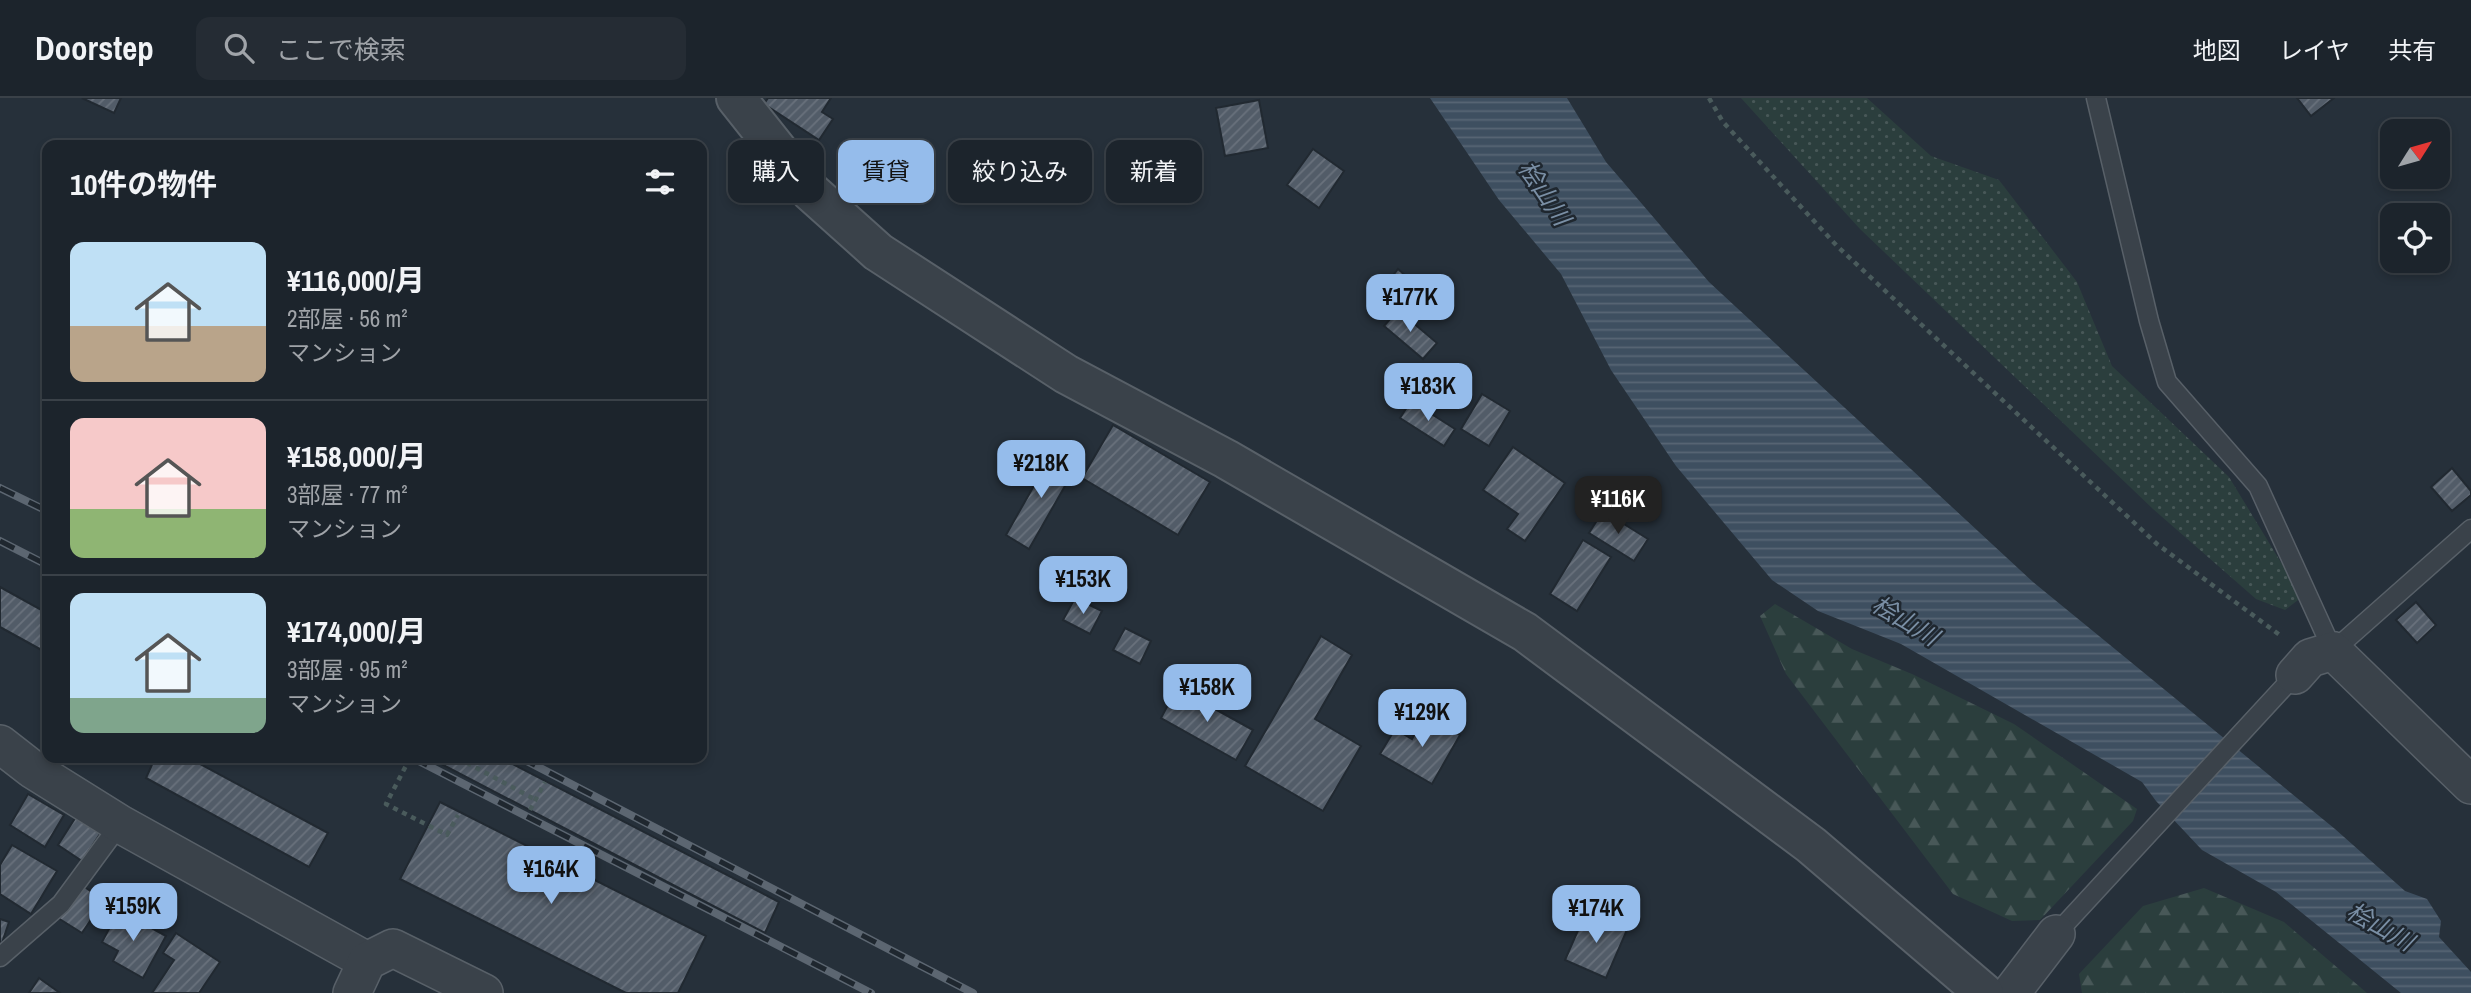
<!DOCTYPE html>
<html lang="ja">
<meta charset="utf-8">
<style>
:root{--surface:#1c242c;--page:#252c34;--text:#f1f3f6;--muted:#a0a4a9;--line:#3a4148;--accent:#95bceb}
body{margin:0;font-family:"Archivo Narrow","Noto Sans JP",sans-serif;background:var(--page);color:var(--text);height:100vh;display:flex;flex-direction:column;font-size:26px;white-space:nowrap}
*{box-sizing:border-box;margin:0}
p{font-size:23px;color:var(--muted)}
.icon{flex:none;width:38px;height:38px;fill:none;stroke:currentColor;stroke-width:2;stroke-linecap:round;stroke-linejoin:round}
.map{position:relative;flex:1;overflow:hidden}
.sheet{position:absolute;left:42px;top:42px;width:665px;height:623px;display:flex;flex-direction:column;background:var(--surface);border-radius:14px;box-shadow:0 4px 10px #0003,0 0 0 2px var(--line)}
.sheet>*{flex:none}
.banner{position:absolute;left:728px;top:42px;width:665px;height:63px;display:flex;gap:14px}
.needle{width:46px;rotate:53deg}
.controls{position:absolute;left:2380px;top:21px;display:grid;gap:14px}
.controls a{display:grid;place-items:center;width:70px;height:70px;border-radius:14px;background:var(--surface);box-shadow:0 4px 10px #0003,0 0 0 2px var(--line);font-size:35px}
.price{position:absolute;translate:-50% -60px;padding:0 16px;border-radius:14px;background:var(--accent);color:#111;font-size:23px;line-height:46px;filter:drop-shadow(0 2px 4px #0008)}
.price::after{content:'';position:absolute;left:50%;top:42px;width:21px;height:16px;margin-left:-10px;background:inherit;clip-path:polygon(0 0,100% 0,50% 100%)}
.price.on{background:#222;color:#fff}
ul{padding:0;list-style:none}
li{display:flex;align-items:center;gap:21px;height:175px;padding:0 28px}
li+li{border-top:2px solid var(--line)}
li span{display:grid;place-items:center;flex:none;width:196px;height:140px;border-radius:14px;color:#555}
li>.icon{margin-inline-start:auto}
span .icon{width:84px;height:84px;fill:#fffc;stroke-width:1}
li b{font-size:30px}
h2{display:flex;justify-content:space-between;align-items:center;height:84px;padding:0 28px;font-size:30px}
.tag{padding:0 24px;border-radius:14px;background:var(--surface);box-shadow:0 4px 10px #0003,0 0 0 2px var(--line);font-size:24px;line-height:63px}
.tag.on{background:var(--accent);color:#111}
header{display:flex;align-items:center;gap:42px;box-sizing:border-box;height:98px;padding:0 35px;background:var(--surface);border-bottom:2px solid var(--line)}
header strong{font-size:33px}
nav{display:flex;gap:38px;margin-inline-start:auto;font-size:24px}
.search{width:490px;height:63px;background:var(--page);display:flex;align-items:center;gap:18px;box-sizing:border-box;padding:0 24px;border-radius:14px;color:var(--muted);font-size:26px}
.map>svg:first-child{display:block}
.grass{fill:url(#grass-dots)}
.forest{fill:url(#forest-firs)}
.water{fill:url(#water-rules)}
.building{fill:url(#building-hatch);stroke:#212931;stroke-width:2}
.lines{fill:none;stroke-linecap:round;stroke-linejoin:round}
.service-casing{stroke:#586068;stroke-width:21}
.minor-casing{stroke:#586068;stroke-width:40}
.tertiary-casing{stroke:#586068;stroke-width:42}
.path{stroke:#4a5b5c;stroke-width:4.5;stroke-dasharray:5 5;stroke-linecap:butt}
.service{stroke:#3a424a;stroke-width:18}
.minor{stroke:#3a424a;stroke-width:37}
.tertiary{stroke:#3a424a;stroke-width:38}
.rail-casing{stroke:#5c6671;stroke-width:8}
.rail{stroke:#1f272f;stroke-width:5;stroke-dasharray:16;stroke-linecap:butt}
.labels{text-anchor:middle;stroke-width:5;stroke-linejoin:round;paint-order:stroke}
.water-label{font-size:24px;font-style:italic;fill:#7a8fa5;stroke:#1f272f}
</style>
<header>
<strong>Doorstep</strong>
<div class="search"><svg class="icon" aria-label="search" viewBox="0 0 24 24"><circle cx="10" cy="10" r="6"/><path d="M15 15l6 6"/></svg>ここで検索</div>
<nav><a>地図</a><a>レイヤ</a><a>共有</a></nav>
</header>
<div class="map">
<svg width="2471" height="895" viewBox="0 0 2471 895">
<defs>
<pattern id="grass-dots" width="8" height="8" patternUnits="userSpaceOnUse" patternTransform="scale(1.75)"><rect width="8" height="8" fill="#2b3e3d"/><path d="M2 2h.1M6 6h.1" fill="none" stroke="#485858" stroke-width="1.8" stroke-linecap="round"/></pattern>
<pattern id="forest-firs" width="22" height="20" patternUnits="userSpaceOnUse" patternTransform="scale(1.75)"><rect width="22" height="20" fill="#2b3e3d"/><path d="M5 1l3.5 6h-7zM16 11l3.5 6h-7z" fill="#485858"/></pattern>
<pattern id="water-rules" width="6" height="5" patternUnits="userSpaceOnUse" patternTransform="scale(1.75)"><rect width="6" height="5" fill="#3e4f60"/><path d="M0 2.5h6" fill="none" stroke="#586675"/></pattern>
<pattern id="building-hatch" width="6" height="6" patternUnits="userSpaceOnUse" patternTransform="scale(1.75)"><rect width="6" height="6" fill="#525c68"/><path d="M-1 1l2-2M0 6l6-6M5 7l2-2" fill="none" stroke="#69717c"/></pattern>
</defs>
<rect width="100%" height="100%" fill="#26303a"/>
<path class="grass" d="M 1741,0 L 1867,0 L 1931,58 L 1999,82 L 2077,184 L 2112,268 L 2229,379 L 2302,499 L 2285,512 L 2256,501 L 2153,411 L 1860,131 Z"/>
<g class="forest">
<path d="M 1775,506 L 1852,551 L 1912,576 L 2014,626 L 2137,711 L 2133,723 L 2040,822 L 2012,823 L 1953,796 L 1786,576 L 1760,518 Z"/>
<path d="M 2204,790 L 2284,824 L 2367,895 L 2082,895 L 2079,876 L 2143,808 Z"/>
</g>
<path class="water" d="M 1430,0 L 1567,0 L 1606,64 L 1709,184 L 2033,484 L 2335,731 L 2405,793 L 2427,801 L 2441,823 L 2439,839 L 2471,874 L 2471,895 L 2401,895 L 2276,794 L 2202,752 L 2156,703 L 2142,684 L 1901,546 L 1818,513 L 1772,482 L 1676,368 L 1611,272 L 1561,176 L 1499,102 Z"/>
<g class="building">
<path d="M 82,0 L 121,0 L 114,15 Z"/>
<path d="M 768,0 L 831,0 L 822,14 L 833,21 L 819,42 L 764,6 Z"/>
<path d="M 2297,0 L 2334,0 L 2311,18 Z"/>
<path d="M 1259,2 L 1268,50 L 1225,58 L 1216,10 Z"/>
<path d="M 1313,51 L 1344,73 L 1319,110 L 1287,87 Z"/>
<path d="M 1398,171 L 1422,192 L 1408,210 L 1384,189 Z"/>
<path d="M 1398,212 L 1437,245 L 1423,261 L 1384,228 Z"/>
<path d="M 1482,296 L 1510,313 L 1489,348 L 1461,331 Z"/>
<path d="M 1411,303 L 1455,331 L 1444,348 L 1400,320 Z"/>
<path d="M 1113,327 L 1210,384 L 1178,437 L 1082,380 Z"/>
<path d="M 1513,349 L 1565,385 L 1525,443 L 1507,431 L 1518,416 L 1483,392 Z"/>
<path d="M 1053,354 L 1077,367 L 1029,451 L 1006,437 Z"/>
<path d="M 2452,370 L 2471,393 L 2471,397 L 2452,413 L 2431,389 Z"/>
<path d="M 1603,413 L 1648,441 L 1634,463 L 1589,435 Z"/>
<path d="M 1583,442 L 1611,459 L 1577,513 L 1550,496 Z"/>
<path d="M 0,489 L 47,515 L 47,555 L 0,529 Z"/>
<path d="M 1075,500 L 1102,513 L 1090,536 L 1063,522 Z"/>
<path d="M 2416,504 L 2436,527 L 2417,545 L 2396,522 Z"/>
<path d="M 1125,530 L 1151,543 L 1140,566 L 1113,552 Z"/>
<path d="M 1321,538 L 1352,557 L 1315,621 L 1361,648 L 1323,713 L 1245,668 Z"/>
<path d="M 1177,590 L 1253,632 L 1236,662 L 1161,620 Z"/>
<path d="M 1425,617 L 1460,637 L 1432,686 L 1380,656 L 1395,631 L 1412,641 Z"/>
<path d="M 155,660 L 189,660 L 328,735 L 309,769 L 146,680 Z"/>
<path d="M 430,660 L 501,660 L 779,804 L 765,835 Z"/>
<path d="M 28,696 L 64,717 L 45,749 L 10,727 Z"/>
<path d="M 440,704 L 706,838 L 678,895 L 626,895 L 400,781 Z"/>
<path d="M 79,714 L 104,730 L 82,763 L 58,747 Z"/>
<path d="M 12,747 L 57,773 L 31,816 L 0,796 L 0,767 Z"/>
<path d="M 80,786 L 104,802 L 82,835 L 58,820 Z"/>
<path d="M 119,812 L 166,838 L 143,880 L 113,863 L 118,853 L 102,844 Z"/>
<path d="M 1586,814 L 1627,832 L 1606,880 L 1565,862 Z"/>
<path d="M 0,821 L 9,824 L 0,851 Z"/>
<path d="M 176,835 L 220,864 L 199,895 L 152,895 L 174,862 L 163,855 Z"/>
<path d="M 39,880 L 60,895 L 29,895 Z"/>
</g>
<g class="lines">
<g class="service-casing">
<g id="service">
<path d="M 2096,0 L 2149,223 L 2167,284 L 2258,388 L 2333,553 L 2471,431"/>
<path d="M 2056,836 L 2295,577"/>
<path d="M 0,859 L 61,806 L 120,726"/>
</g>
</g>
<g class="minor-casing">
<g id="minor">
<path d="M 2295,577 L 2310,560 L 2333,553 L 2471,687"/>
<path d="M 0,646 L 32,671 L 120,726 L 367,863"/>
<path d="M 352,895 L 367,863 L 393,850 L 484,895"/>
<path d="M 2011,895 L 2056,836"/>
</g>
</g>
<g class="tertiary-casing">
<path id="tertiary" d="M 736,0 L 810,93 L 878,154 L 1066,276 L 1226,361 L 1525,534 L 1811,747 L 1984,895"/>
</g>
<g class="path">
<path d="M 1709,0 L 1723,24 L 1837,148 L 2157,446 L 2281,538"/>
<path d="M 410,660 L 386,706 L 447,737 L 458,717"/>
<path d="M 458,660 L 536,702"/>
<path d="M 530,712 L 545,684"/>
</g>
<use href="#service" class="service"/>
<use href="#minor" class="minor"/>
<use href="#tertiary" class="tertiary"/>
<g class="rail-casing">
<g id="rail">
<path d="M 0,390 L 47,413"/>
<path d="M 0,443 L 47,467"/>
<path d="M 413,660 L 871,895"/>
<path d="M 521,660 L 973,895"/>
</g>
</g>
<use href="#rail" class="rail"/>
</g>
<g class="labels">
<g class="water-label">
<text transform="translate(1544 95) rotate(56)" y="8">桧山川</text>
<text transform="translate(1905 523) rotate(31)" y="8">桧山川</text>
<text transform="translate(2380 829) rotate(29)" y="8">桧山川</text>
</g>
</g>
</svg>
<div class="controls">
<a><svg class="needle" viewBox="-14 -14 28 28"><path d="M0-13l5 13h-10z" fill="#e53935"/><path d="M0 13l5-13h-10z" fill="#a0a4a9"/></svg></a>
<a><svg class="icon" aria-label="locate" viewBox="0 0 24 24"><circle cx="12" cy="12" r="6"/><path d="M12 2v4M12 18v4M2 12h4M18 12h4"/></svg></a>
</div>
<b class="price" style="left:1410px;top:236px">¥177K</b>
<b class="price" style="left:1428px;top:325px">¥183K</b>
<b class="price" style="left:1041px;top:402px">¥218K</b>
<b class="price on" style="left:1618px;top:438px">¥116K</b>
<b class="price" style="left:1083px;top:518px">¥153K</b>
<b class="price" style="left:1207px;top:626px">¥158K</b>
<b class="price" style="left:1422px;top:651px">¥129K</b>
<b class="price" style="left:551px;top:808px">¥164K</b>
<b class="price" style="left:133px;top:845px">¥159K</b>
<b class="price" style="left:1596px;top:847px">¥174K</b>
<div class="banner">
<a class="tag">購入</a>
<a class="tag on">賃貸</a>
<a class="tag">絞り込み</a>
<a class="tag">新着</a>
</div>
<section class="sheet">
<h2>10件の物件<svg class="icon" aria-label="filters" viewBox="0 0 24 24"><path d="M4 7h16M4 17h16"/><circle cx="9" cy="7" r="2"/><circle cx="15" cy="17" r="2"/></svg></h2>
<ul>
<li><span style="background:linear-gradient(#bfe0f5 60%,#b9a48a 0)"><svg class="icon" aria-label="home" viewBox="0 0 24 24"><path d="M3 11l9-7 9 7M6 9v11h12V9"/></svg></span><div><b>¥116,000/月</b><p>2部屋 · 56 m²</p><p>マンション</p></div></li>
<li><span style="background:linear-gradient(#f6c9c9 65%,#8fb573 0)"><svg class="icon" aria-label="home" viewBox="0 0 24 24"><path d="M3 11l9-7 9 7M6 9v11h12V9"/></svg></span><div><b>¥158,000/月</b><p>3部屋 · 77 m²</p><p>マンション</p></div></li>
<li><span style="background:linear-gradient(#bfe0f5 75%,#7fa58c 0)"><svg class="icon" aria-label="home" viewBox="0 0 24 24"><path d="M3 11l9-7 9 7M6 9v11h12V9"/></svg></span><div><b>¥174,000/月</b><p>3部屋 · 95 m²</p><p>マンション</p></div></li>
</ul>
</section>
</div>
